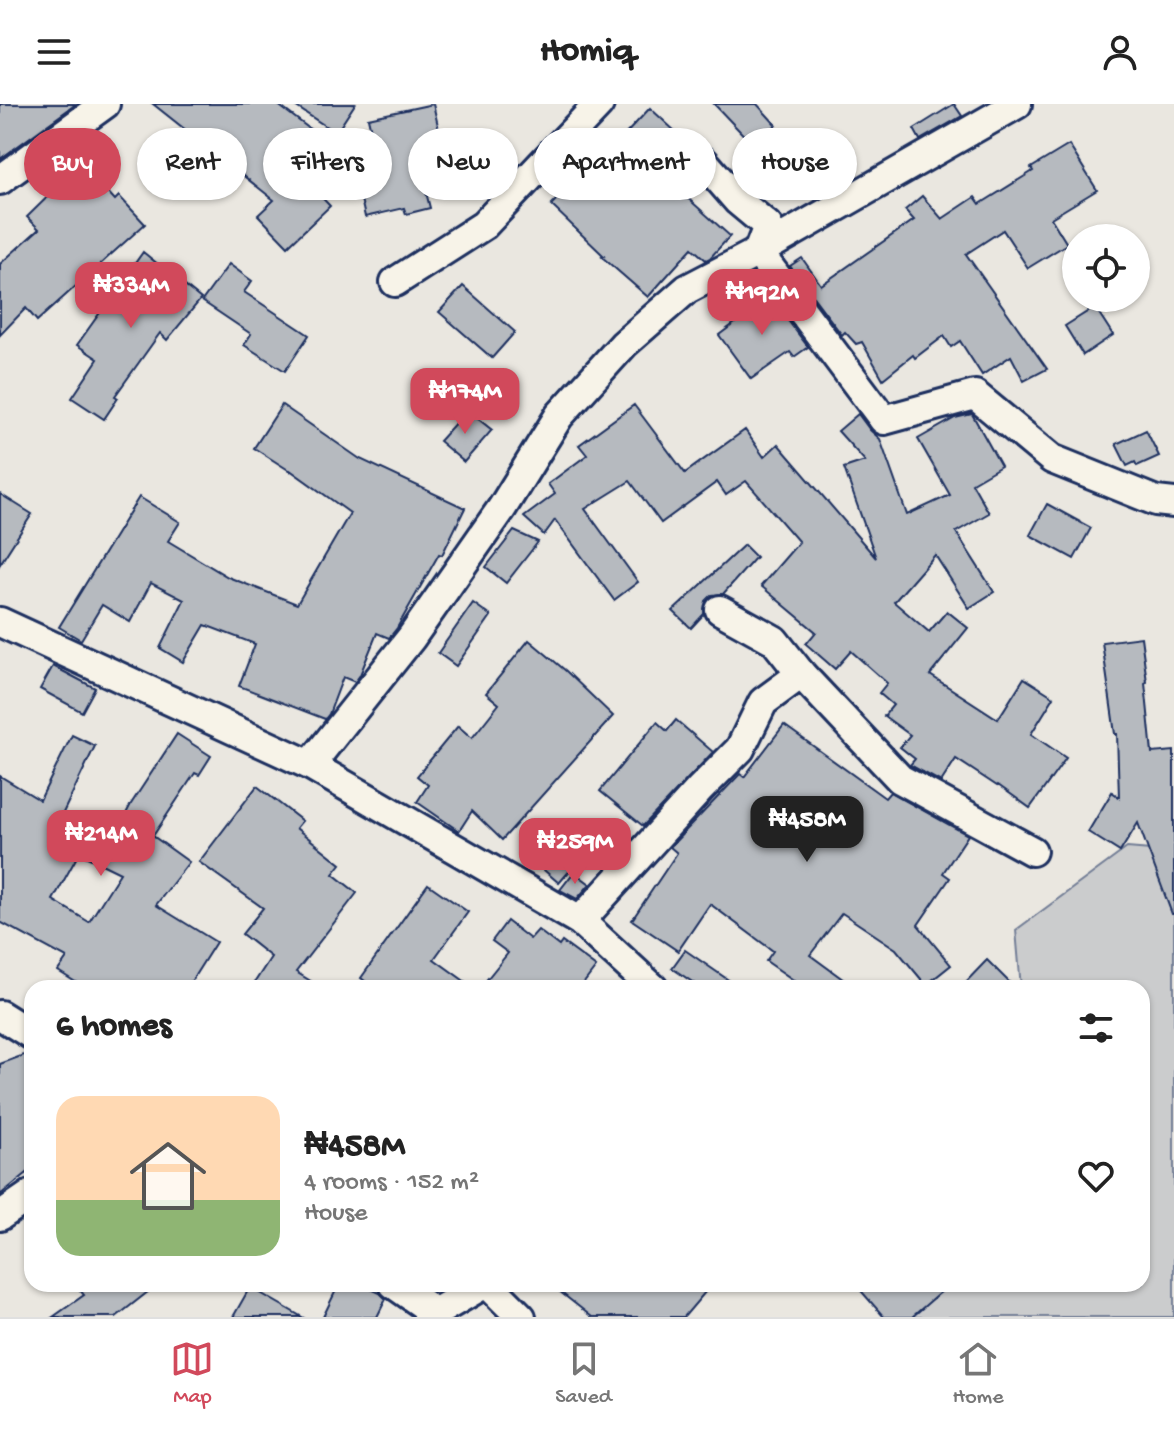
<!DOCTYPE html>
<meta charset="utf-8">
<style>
:root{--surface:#fff;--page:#f2f2f2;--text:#222;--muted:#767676;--line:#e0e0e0;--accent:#d1495b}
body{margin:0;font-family:"Gochi Hand",sans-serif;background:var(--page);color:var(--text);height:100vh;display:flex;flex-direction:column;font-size:30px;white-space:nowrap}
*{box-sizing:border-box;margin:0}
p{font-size:26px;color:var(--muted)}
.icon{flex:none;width:44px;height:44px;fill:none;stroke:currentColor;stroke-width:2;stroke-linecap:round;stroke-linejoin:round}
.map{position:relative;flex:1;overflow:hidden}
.drawer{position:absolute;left:24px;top:876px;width:1126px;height:312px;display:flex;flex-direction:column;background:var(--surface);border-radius:24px;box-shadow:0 2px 6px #0004}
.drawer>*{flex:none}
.top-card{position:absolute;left:24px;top:24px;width:1126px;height:72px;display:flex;gap:16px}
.fabs{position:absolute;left:1062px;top:120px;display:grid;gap:16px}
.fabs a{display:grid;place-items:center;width:88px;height:88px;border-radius:50%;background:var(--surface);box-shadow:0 2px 6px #0004;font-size:40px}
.price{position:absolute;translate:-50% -68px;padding:0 18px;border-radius:16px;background:var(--accent);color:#fff;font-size:26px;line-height:52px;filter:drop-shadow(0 2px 4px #0008)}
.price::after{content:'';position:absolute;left:50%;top:48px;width:24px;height:18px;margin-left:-12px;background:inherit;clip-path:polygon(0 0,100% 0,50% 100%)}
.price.current{background:#222;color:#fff}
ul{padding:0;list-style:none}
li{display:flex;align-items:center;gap:24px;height:200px;padding:0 32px}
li+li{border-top:2px solid var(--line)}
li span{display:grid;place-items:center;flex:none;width:224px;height:160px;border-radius:24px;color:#555}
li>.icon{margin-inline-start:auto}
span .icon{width:96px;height:96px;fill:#fffc;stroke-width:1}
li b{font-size:34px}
h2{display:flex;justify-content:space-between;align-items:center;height:96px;padding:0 32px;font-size:34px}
.pill{padding:0 28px;border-radius:36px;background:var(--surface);box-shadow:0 2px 6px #0004;font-size:28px;line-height:72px}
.pill.current{background:var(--accent);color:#fff}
header{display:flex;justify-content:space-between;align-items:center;height:104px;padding:0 32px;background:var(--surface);font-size:36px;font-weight:800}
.tab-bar{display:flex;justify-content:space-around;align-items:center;height:112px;border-top:2px solid var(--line);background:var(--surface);font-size:22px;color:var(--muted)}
.tab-bar a{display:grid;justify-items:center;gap:4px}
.tab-bar .current{color:var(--accent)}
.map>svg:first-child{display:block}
.green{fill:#cbcccd;stroke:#737e96;stroke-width:2}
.building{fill:#b6babf;stroke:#1b2f5e;stroke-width:2;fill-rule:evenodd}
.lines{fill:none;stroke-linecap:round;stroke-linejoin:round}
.minor-casing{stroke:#1b2f5e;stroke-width:34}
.minor{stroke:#f7f3e8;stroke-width:28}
</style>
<header><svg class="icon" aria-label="menu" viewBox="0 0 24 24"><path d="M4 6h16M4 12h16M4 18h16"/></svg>Homiq<svg class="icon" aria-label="person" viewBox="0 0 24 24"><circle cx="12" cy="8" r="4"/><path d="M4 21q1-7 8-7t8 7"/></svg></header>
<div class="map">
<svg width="1174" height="1213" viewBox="0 0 1174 1213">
<rect width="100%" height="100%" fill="#eae7e0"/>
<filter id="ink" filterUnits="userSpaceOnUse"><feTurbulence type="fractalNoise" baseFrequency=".0125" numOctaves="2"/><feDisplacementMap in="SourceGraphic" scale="16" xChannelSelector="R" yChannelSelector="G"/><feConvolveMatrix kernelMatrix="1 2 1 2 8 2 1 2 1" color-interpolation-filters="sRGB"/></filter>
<g filter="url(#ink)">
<path class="green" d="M 1127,744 L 1174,748 L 1174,1213 L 906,1213 L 930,1180 L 1142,1180 L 1142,884 L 1021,884 L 1016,826 Z"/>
<g class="building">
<path d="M 0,0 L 76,0 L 0,55 Z"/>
<path d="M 153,0 L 277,0 L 315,29 L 291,61 L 330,102 L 288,142 L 258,111 L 274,96 Z"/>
<path d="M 292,0 L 355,0 L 336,29 Z"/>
<path d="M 433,0 L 451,78 L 425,84 L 430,104 L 406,110 L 404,104 L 365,113 L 354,64 L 378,59 L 368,14 Z"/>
<path d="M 714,0 L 757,0 L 776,21 L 754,42 Z"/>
<path d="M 954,0 L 962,12 L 920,36 L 914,25 Z"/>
<path d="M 650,4 L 690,41 L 666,67 L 677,77 L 673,81 L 730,132 L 710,154 L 706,156 L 692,144 L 648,193 L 602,153 L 604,152 L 551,101 L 591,61 L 594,64 Z"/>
<path d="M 1069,41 L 1097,86 L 1051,114 L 1067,140 L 1028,164 L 1003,126 L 966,150 L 1047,265 L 1024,277 L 1011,252 L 982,271 L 960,237 L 951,243 L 944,232 L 915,254 L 913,251 L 883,275 L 862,238 L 856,240 L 845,228 L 842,231 L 790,162 L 802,154 L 821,181 L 914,116 L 905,106 L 922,92 L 942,115 L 975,93 L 980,100 L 1033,67 L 1031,64 Z"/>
<path d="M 753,52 L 770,69 L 753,87 L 737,70 Z"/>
<path d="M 75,66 L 87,79 L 94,73 L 115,96 L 119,92 L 145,120 L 37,217 L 26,204 L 0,231 L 0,160 L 39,125 L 27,113 Z"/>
<path d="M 143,148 L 201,195 L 167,236 L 160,229 L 115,292 L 118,294 L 104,315 L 72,294 L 98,255 L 77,241 Z"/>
<path d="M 229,160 L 252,177 L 244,188 L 309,231 L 285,267 L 244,241 L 251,230 L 202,197 Z"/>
<path d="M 761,181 L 808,243 L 794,253 L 790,248 L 751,275 L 719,231 L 763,198 L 754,186 Z"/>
<path d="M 463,182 L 515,228 L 492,254 L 439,208 Z"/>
<path d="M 1095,203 L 1113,231 L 1083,251 L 1065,222 Z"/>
<path d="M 282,301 L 360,355 L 465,404 L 442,451 L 439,450 L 397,524 L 389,534 L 377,529 L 360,571 L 355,578 L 343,573 L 329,610 L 325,615 L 239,582 L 255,540 L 205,521 L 183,558 L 160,544 L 184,496 L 151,479 L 130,518 L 102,501 L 81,536 L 59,523 L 139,393 L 180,418 L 168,437 L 228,473 L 297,500 L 350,409 L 290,366 L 290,367 L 254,344 Z"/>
<path d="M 634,301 L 685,369 L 745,326 L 764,353 L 778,340 L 876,454 L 844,364 L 865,357 L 838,327 L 858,310 L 870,326 L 880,335 L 907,411 L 950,391 L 918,335 L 955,314 L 972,310 L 1001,362 L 972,379 L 989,409 L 956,428 L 994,488 L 969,504 L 935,451 L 894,498 L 929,528 L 947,507 L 968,524 L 930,571 L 998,615 L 1024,574 L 1054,593 L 1031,630 L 1066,654 L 1030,704 L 998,681 L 997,682 L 956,655 L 941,678 L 910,661 L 915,655 L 900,643 L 910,631 L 884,612 L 893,601 L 879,589 L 887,579 L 851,547 L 835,565 L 806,540 L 816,528 L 761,482 L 799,438 L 746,377 L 726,391 L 717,378 L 661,419 L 630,377 L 585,405 L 638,478 L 614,496 L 555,416 L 544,431 L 524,413 L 555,390 L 548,380 L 587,351 L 579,341 Z"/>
<path d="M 467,306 L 492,326 L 464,358 L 439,337 Z"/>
<path d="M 1146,326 L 1159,352 L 1137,362 L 1135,358 L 1127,362 L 1116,340 Z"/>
<path d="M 0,390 L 32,410 L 0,460 Z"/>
<path d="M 1047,400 L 1091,424 L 1074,455 L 1030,431 Z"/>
<path d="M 514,427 L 538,438 L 506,479 L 486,463 Z"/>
<path d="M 744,441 L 756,453 L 723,490 L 712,491 L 706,497 L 704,510 L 691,524 L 673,507 Z"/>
<path d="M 473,499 L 491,512 L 456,562 L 438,549 Z"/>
<path d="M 1141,533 L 1147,578 L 1145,579 L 1152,649 L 1174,647 L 1174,810 L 1172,810 L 1138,719 L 1120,748 L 1088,728 L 1112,688 L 1119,693 L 1117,630 L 1115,630 L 1102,538 Z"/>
<path d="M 529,536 L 566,567 L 613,612 L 502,736 L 472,707 L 459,727 L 417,698 L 428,681 L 417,672 L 458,622 L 472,634 L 499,600 L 486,589 Z"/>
<path d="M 53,562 L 95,584 L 82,608 L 40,585 Z"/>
<path d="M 676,616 L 713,648 L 643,722 L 600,687 L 657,618 L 667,627 Z"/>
<path d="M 784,621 L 885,694 L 890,688 L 968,731 L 943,769 L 950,774 L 918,821 L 951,861 L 926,881 L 896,845 L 842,809 L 810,851 L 855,884 L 805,884 L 766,857 L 773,847 L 710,800 L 678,847 L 632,816 L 677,749 L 670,743 L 740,670 L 744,673 Z"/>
<path d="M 177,630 L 211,652 L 199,671 L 195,669 L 153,732 L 189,758 L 156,801 L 216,838 L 187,884 L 85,884 L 58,867 L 67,854 L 0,818 L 0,672 L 40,696 L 72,631 L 95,642 L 62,711 L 113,735 L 131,700 ZM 79,749 L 120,769 L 89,818 L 53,796 Z"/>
<path d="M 257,682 L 302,717 L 296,724 L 341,760 L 333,770 L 357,789 L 296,868 L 322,884 L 251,884 L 271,853 L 242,830 L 263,804 L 199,758 Z"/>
<path d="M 566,727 L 588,746 L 559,779 L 538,761 Z"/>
<path d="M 574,768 L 590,780 L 577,795 L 560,786 Z"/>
<path d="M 428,780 L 468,808 L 434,855 L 474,884 L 374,884 L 361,874 Z"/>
<path d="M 507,817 L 530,835 L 538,826 L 559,842 L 562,838 L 596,863 L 580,884 L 480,884 L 508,849 L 492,837 Z"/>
<path d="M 685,846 L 740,884 L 701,884 L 672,864 Z"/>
<path d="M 987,856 L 1015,884 L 960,884 Z"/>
<path d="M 32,948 L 32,1065 L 0,1091 L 0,960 Z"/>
<path d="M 75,1180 L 158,1180 L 116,1213 L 53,1213 L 84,1191 Z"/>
<path d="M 339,1180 L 360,1180 L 380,1189 L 386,1195 L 377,1213 L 323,1213 Z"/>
<path d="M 550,1180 L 712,1180 L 684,1213 L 592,1213 Z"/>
<path d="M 855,1180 L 950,1180 L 912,1213 L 884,1213 Z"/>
<path d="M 250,1183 L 302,1213 L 233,1213 Z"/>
</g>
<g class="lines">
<g class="minor-casing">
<g id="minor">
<path d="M 704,58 L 738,97 L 768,122 L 758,148 L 884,316 L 975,291 L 1052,355 L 1156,397 L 1174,399"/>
<path d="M 0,76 L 105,0"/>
<path d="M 395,178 L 484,121 L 599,0"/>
<path d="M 0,518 L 310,661 L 580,817 L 653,884"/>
<path d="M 801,570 L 900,675 L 1032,747"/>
<path d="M 310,661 L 411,534 L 502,404 L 559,312 L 624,240 L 687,185 L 758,148 L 1017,0"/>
<path d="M 580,817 L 700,685 L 740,645 L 763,598 L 801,570 L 774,536 L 720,506"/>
<path d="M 0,911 L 32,931"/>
<path d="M 0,1112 L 32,1090"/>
<path d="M 394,1180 L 434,1208"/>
<path d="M 488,1180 L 521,1213"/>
<path d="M 428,1213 L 484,1180"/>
</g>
</g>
<use href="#minor" class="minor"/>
</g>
</g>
</svg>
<div class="fabs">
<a><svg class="icon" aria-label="locate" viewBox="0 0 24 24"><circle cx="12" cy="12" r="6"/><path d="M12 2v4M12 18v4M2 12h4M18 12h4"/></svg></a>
</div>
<b class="price" style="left:131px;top:226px">₦334M</b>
<b class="price" style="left:762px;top:233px">₦192M</b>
<b class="price" style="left:465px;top:332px">₦174M</b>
<b class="price current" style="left:807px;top:760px">₦458M</b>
<b class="price" style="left:101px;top:774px">₦214M</b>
<b class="price" style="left:575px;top:782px">₦259M</b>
<div class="top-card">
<a class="pill current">Buy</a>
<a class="pill">Rent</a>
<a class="pill">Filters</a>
<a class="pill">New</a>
<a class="pill">Apartment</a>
<a class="pill">House</a>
</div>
<section class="drawer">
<h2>6 homes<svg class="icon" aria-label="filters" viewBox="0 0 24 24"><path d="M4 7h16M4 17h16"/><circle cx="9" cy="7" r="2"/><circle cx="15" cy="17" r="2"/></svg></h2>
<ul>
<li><span style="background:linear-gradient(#ffd9b3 65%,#8fb573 0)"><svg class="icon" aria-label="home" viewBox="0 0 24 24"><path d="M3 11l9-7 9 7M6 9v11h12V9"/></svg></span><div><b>₦458M</b><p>4 rooms · 152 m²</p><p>House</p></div><svg class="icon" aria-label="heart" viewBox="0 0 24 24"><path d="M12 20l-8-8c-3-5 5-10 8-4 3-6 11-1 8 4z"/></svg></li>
</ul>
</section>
</div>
<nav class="tab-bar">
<a class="current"><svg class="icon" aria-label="map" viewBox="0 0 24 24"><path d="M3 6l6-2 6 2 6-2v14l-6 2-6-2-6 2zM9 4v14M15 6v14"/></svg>Map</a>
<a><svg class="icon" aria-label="saved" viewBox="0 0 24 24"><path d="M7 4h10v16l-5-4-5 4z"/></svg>Saved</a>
<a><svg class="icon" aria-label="home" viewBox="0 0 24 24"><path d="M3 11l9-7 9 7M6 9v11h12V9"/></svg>Home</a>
</nav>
